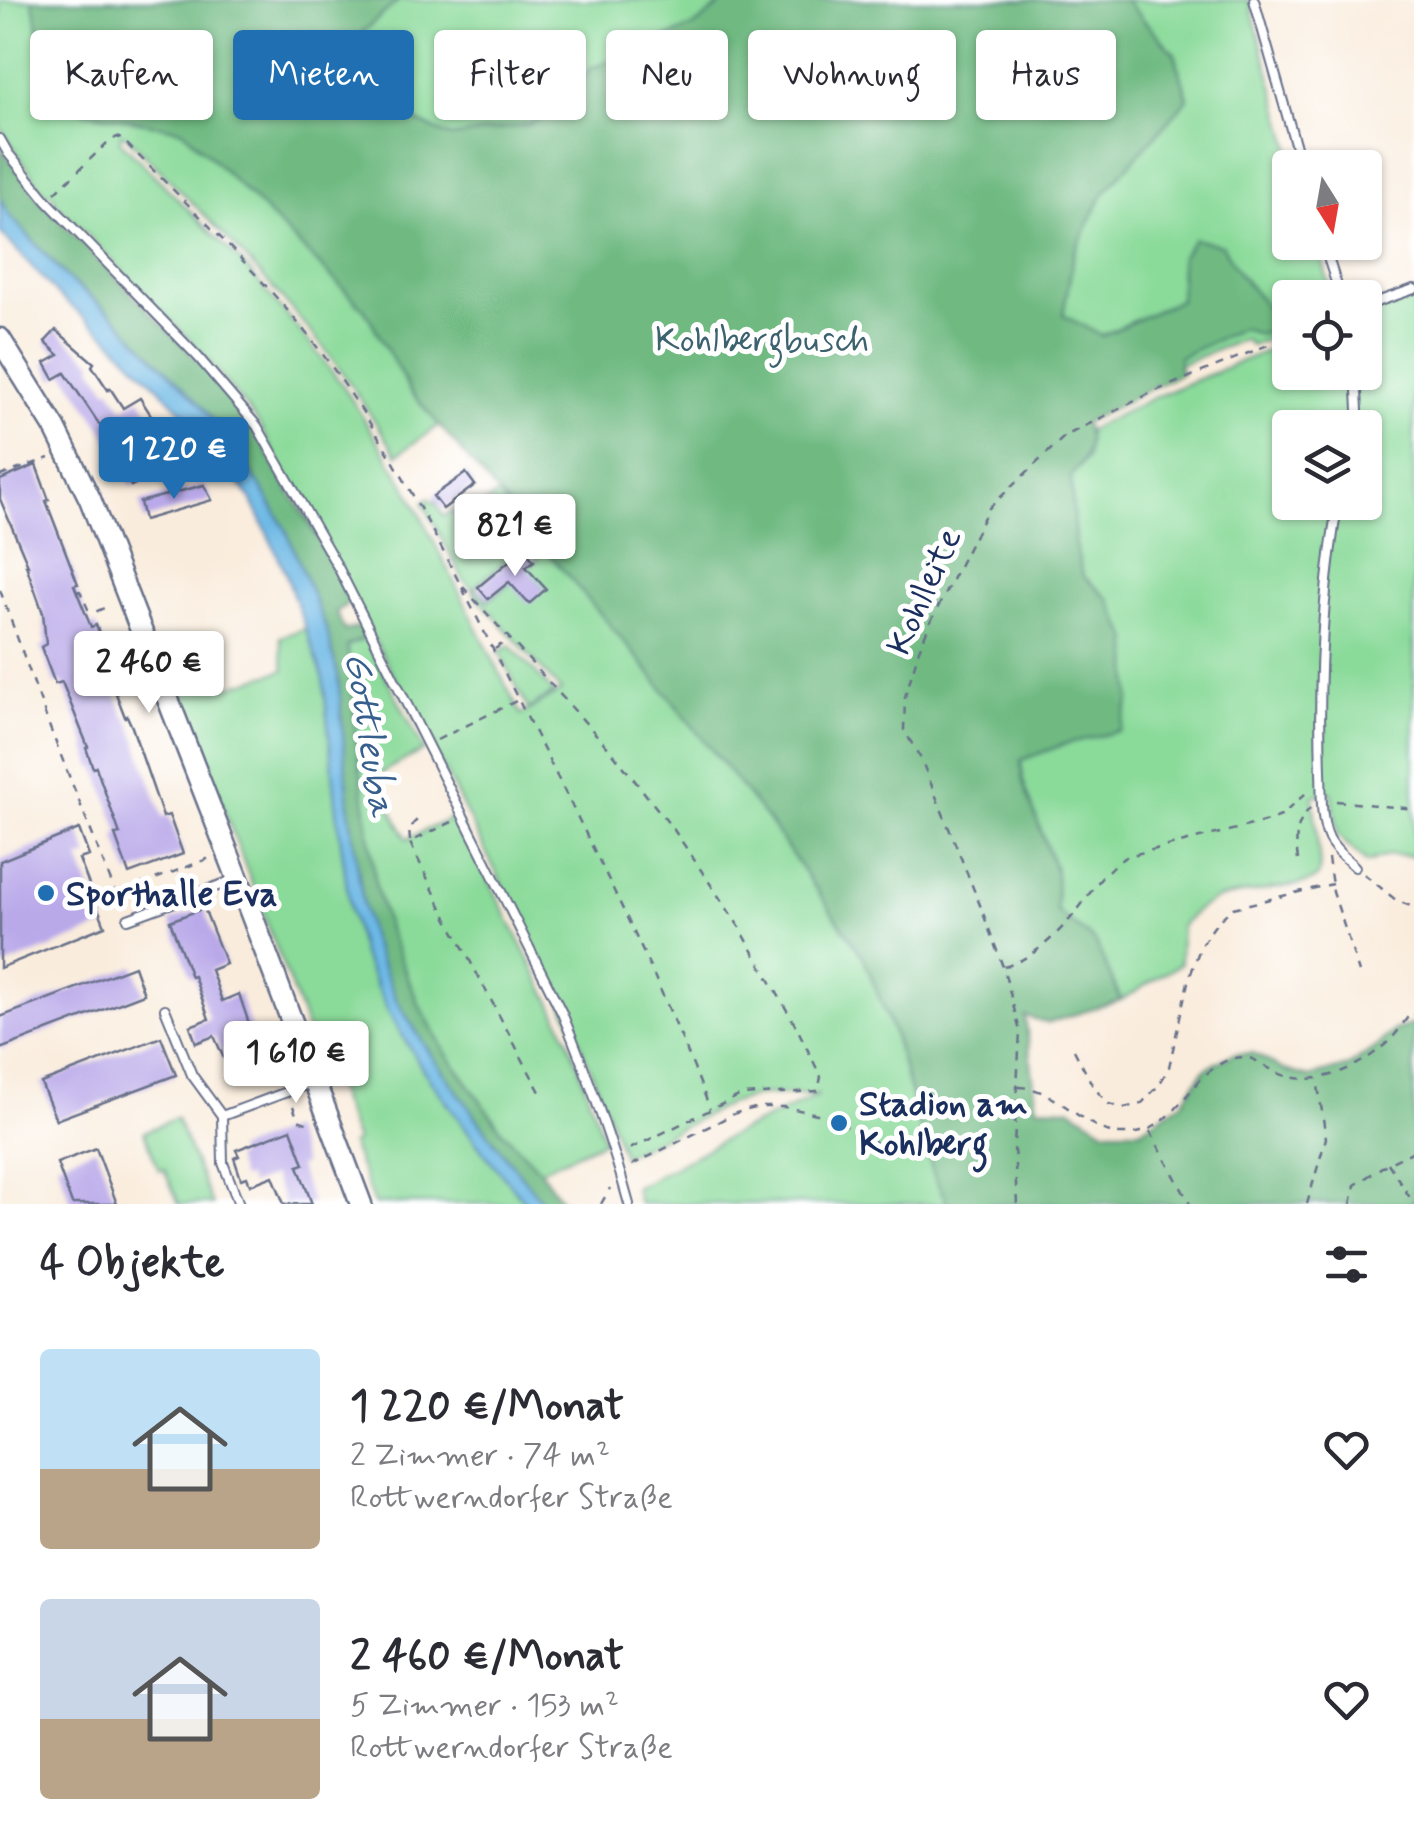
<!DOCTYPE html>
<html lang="de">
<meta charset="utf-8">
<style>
:root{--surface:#fff;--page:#f7f7f7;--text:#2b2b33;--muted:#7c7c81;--accent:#1f6fb2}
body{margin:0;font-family:Mynerve,sans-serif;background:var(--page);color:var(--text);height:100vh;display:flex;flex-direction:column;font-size:38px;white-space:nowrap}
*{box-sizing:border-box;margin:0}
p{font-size:32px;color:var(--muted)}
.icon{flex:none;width:55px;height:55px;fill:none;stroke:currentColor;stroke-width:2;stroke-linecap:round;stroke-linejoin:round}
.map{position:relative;height:1204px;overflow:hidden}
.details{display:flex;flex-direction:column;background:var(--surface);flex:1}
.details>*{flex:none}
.guide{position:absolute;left:30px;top:30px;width:1355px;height:90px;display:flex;gap:20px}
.needle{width:65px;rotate:169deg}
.buttons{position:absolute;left:1272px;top:150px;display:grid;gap:20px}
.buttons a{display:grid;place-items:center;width:110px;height:110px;border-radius:10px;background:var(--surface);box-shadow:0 2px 8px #0004;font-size:50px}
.price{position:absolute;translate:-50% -85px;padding:0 22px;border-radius:10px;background:#fff;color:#222;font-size:32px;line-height:65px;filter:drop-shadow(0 2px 5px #0008)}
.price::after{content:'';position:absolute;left:50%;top:60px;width:30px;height:22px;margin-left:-15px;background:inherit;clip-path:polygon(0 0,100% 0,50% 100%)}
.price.selected{background:var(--accent);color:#fff}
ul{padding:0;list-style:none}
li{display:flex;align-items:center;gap:30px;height:250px;padding:0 40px}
li span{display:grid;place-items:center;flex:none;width:280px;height:200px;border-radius:10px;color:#555}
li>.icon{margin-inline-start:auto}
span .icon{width:120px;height:120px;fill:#fffc;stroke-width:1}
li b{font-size:42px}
h2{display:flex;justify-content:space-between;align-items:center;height:120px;padding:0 40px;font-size:42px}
.chip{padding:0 35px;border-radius:10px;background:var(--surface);box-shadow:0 2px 8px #0004;font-size:35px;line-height:90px}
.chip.selected{background:var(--accent);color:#fff}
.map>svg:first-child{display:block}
.green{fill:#8ada9a;stroke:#52847c;stroke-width:2.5;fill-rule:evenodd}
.forest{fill:#6fba82;stroke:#457470;stroke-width:2.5}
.water{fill:#6cb8e5;stroke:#4474a2;stroke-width:2.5}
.building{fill:#b9a9e9}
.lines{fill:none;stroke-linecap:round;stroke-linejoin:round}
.lane-casing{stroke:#69718a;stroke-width:12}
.secondary-casing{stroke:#69718a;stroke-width:25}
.path{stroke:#69718a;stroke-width:2.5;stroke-dasharray:8 8;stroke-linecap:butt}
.lane{stroke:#fff;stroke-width:8}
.secondary{stroke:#fff;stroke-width:20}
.poi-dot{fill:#1f6fb2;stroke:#fff;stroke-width:4}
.labels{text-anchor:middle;stroke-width:10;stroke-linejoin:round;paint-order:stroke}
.park-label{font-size:35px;fill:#3c6270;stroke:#fff}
.street-label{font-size:35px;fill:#1b2f5e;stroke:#fff}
.poi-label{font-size:35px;font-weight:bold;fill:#1b2f5e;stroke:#fff;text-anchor:start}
.water-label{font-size:38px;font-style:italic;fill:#375f8d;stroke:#fff}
</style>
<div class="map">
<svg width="1414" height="1204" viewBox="0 0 1414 1204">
<rect width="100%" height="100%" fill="#fff"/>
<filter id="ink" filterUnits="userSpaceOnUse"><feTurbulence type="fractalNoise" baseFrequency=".01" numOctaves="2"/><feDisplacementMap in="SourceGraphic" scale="20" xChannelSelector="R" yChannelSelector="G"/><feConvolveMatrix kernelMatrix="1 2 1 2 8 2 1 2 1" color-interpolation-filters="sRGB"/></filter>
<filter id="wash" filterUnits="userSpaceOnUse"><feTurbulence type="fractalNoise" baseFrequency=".0048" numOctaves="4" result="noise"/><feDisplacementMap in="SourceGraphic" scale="40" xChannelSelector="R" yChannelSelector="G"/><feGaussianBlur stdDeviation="2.25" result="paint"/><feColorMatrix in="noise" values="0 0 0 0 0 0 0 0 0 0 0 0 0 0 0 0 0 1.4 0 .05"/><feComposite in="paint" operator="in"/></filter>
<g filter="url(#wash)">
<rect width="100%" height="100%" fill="#f9ecdc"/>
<g class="green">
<path d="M 0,0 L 32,0 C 41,32 42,64 48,97 L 77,110 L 183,130 L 365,310 L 410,391 L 439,425 L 397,455 C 370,415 345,373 314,336 C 256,265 190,201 126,136 L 121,134 L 120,141 L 246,267 L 309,342 L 344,387 L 407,488 L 521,715 L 561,691 L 473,592 L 476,589 L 488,601 L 538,559 L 525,545 L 472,589 L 463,579 L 423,502 L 429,498 L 432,502 L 435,501 L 443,516 L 453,511 L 459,521 L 498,494 L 638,658 L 768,820 L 864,958 L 894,1035 L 934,1176 L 948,1204 L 639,1204 L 635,1188 L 734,1134 L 819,1095 L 761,1095 L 731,1103 L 623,1156 L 594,1077 L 564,1006 L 433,748 L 435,745 L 432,739 L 428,740 L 257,421 L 201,351 L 55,202 L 55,198 L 49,193 L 45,194 L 0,127 Z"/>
<path d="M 399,0 L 727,0 L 693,27 L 589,69 L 570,103 L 529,124 L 451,137 L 380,105 L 340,52 Z"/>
<path d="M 1125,0 L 1249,0 L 1296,167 L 1290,168 L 1290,242 L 1318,243 L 1332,297 L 1290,298 L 1290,330 L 1251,346 L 1244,339 L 1178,365 L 1179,357 L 1242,328 L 1259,335 L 1272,313 L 1239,274 L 1222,245 L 1181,257 L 1180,300 L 1101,336 L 1063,315 L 1074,253 L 1103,194 L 1188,99 L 1175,54 Z"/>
<path d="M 1414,292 L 1414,854 L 1411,856 L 1389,855 L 1367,863 L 1338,836 L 1331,792 L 1313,796 L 1320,866 L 1318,877 L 1306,883 L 1219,898 L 1198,909 L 1181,926 L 1180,964 L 1121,1000 L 1095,941 L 1057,912 L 1056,873 L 1023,781 L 1021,760 L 1065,744 L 1109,599 L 1083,576 L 1075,546 L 1071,476 L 1087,458 L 1088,430 L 1157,396 L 1290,341 L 1290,372 L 1365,372 L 1365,310 ZM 1290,428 L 1365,428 L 1365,502 L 1290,502 Z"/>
<path d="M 306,628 L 323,677 L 338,821 L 350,909 L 362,955 L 389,1013 L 423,1070 L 485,1154 L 527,1204 L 374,1204 L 351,1144 L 356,1141 L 334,1083 L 328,1084 L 175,681 L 213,669 L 225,688 L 284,670 L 280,637 Z"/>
<path d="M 366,638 L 424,750 L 388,769 L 376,779 L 407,839 L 456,816 L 557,1014 L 575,1057 L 604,1141 L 540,1170 L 503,1132 L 446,1053 L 418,1003 L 388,929 L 376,887 L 357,744 L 353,680 L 347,646 Z"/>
<path d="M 510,645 L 554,693 L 528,709 L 499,652 Z"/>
<path d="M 176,1118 L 212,1204 L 179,1204 L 164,1169 L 159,1170 L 144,1132 Z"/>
</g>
<g class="forest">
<path d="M 32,0 L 399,0 L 340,52 L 380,105 L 451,137 L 529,124 L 570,103 L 589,69 L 693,27 L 727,0 L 1125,0 L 1175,54 L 1188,99 L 1103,194 L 1074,253 L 1063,315 L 1102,336 L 1180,300 L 1181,257 L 1194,239 L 1222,245 L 1239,274 L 1272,313 L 1277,328 L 1259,335 L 1242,328 L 1179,357 L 1178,365 L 1182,373 L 1084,423 C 1094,445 1085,460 1071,476 L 1075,546 L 1083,576 L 1109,599 L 1129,640 L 1130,700 L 1120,731 L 1065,744 L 1021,760 L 1023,781 L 1056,873 L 1057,912 L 1095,941 L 1121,1000 L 1048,1023 L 1025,1016 L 1037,1107 L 1071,1108 L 1106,1130 L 1140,1130 L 1182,1102 L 1205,1069 L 1233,1054 L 1253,1053 L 1284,1070 L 1309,1077 L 1349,1066 L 1381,1043 L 1394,1030 L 1414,1024 L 1414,1204 L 948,1204 L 934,1176 L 894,1035 L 864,958 L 768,820 L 638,658 L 410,391 L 365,310 L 183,130 L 77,110 L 48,97 C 42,64 41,32 32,0 Z"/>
<path d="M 0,147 L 43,204 L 198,361 L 253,428 L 335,569 L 349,603 L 336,612 L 345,631 L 360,626 L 366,638 L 347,646 L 353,680 L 357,744 L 376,887 L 388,929 L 418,1003 L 446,1053 L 503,1132 L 540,1170 L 564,1204 L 544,1204 L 495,1143 L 433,1058 L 397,1001 L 371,939 L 363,904 L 350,816 L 338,676 L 327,631 L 286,530 L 261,487 L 202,406 L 112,314 L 70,280 L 9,215 L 0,198 Z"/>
</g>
<path class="water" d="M 0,198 L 9,215 L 69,280 L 112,314 L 202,406 L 261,487 L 286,530 L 327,631 L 338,676 L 350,816 L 363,904 L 371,939 L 397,1001 L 433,1058 L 495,1143 L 544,1204 L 527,1204 L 485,1154 L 423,1070 L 389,1013 L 362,955 L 350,909 L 338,821 L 323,677 L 284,569 L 251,499 L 194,423 L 107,336 L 61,298 L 0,232 Z"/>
<g id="blocks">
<g class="building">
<path d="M 56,330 L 94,363 L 92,366 L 108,390 L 110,388 L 123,408 L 140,398 L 151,415 L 133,426 L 157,473 L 131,486 L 103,430 L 65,373 L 54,379 L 45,363 L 59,355 L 45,342 Z"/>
<path d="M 36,465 L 49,500 L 46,501 L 78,584 L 74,585 L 91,627 L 96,625 L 111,663 L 105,665 L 125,717 L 127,716 L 132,727 L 163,817 L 169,815 L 183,854 L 129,874 L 115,835 L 120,834 L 96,767 L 93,768 L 86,748 L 88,747 L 62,682 L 55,684 L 41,647 L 46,644 L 43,613 L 26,565 L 28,565 L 0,499 L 0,480 Z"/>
<path d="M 466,473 L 475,485 L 443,509 L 433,496 Z"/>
<path d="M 204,485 L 212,500 L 144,520 L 140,502 Z"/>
<path d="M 524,549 L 534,561 L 526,567 L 546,589 L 529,604 L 509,582 L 488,599 L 478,587 Z"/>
<path d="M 79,829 L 89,856 L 79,859 L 105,926 L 0,968 L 0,861 Z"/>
<path d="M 204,908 L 226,964 L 211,970 L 222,1001 L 239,994 L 258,1050 L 260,1049 L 267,1066 L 233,1079 L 214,1036 L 196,1043 L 190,1026 L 209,1019 L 194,976 L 191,977 L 170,921 Z"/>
<path d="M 134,966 L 144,994 L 0,1049 L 0,1017 Z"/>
<path d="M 161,1037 L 176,1075 L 56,1120 L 41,1083 Z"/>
<path d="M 291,1129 L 304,1164 L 298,1166 L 312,1204 L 284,1204 L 273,1176 L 250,1185 L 247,1177 L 241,1179 L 234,1158 L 239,1156 L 236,1150 Z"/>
<path d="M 96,1148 L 117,1204 L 72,1204 L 57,1163 Z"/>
</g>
</g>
</g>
<g filter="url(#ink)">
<use href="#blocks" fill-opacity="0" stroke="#69718a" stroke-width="2.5"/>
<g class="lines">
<g class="lane-casing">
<g id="lane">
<path d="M 1254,0 L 1302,168"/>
<path d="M 0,139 L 8,153 L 47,201 L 198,357 L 257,426 L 339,569 L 562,1013 C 588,1076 611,1138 629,1204"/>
<path d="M 1323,242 L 1341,298"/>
<path d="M 1365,306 L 1414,289"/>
<path d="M 1355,428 L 1358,410 L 1356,372"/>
<path d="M 1338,502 C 1322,592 1318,680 1321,771 C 1322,792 1320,820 1329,839 C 1335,851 1346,858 1355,867"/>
<path d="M 128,919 L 234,880"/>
<path d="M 165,1009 L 192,1075 L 222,1116"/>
<path d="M 239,1204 L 223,1163 L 222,1116 L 311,1083"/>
</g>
</g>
<g class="secondary-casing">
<path id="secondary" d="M 0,339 L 55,428 L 90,499 L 238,879 L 361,1204"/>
</g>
<g class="path">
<path d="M 55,193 L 106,144 L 117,137 L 123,140 C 201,218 284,295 346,387 C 415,487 466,597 521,705 C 588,838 657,970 710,1109"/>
<path d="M 0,476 L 49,458"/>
<path d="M 463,587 L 612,752 L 674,830 L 740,928 L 797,1028 L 821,1077 L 818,1091 L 741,1095 L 628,1150"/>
<path d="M 0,590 L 50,728 L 116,894 L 210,858"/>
<path d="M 77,592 L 80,591 L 88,609 L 95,612 L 111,605"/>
<path d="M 495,649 L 509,639"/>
<path d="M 437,740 L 518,700"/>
<path d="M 1336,801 L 1414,809"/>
<path d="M 452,822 L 410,842 L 411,845 L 443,910 L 540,1092"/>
<path d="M 410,841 L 409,828 L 420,817"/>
<path d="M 1328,858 L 1333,892 L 1359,972"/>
<path d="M 1298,860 C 1295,838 1295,825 1310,808"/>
<path d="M 1364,874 L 1397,901 L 1414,907"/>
<path d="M 1004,967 C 1036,957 1059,933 1079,908 C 1094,888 1106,867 1128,856 L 1268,821 L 1281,816 L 1306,793"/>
<path d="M 282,1046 L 280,1055 L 275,1061 L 282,1080"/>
<path d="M 1074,1050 L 1094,1088 L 1109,1104 L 1123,1108 L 1141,1104 L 1159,1085 L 1169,1067 L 1188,982 L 1201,945 L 1218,921 L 1233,908 L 1332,884"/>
<path d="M 1018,1087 C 1057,1087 1083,1131 1121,1134 C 1178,1137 1186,1074 1231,1059 C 1250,1053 1259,1063 1274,1071 C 1313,1092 1363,1067 1392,1038 C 1399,1031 1404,1021 1411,1013 L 1414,1014"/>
<path d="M 293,1106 L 298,1120 L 309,1124"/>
<path d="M 1150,1131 L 1190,1204"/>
<path d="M 1388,1163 L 1414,1204"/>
<path d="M 632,1165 L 736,1113 L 759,1107 L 785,1107 L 817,1114 L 837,1121 L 878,1144"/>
<path d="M 601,1204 L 610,1188"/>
<path d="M 1017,1204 L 1014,1146 L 1020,1031 L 1003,967 L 980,905 L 921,759 L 904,730 L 905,697 L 919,650 L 930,623 L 988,509 L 1065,436 L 1153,392 L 1290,336"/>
<path d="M 1307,1204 L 1326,1138 L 1317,1079"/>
<path d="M 1351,1204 L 1355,1185 L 1385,1165 L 1414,1151"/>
</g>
<use href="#lane" class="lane"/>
<use href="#secondary" class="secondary"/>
</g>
</g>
<g class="poi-dot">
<circle cx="46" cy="893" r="10"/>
<circle cx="839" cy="1123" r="10"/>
</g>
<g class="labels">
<g class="park-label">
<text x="762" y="351">Kohlbergbusch</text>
</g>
<g class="street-label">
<text transform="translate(923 591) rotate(-66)" y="12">Kohlleite</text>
</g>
<g class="poi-label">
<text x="66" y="905">Sporthalle Eva</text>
<text x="859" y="1115">Stadion am<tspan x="859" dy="40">Kohlberg</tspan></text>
</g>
<g class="water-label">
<text transform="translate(371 734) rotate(81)" y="13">Gottleuba</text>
</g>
</g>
</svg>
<div class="buttons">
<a><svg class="needle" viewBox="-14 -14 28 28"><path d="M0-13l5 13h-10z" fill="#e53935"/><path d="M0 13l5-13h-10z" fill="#7c7c81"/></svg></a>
<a><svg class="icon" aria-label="locate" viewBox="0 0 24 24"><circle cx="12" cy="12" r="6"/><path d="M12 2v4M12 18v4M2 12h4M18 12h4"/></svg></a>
<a><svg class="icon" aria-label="layers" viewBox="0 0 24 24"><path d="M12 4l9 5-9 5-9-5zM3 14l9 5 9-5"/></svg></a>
</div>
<b class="price selected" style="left:174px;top:502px">1 220 €</b>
<b class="price" style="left:515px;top:579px">821 €</b>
<b class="price" style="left:149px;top:716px">2 460 €</b>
<b class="price" style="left:296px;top:1106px">1 610 €</b>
<div class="guide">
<a class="chip">Kaufen</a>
<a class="chip selected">Mieten</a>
<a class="chip">Filter</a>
<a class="chip">Neu</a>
<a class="chip">Wohnung</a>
<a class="chip">Haus</a>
</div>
</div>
<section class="details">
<h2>4 Objekte<svg class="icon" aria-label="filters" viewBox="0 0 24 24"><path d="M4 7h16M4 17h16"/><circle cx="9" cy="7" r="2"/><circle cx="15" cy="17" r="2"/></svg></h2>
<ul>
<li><span style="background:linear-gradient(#bfe0f5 60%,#b9a48a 0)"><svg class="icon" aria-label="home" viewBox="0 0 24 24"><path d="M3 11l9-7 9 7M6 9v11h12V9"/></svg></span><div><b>1 220 €/Monat</b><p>2 Zimmer · 74 m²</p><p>Rottwerndorfer Straße</p></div><svg class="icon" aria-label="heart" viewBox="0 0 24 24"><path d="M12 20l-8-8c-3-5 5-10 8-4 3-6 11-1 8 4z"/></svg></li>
<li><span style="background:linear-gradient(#c9d6e8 60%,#b9a48a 0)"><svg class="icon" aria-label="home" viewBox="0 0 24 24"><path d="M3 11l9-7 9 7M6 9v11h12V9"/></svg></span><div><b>2 460 €/Monat</b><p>5 Zimmer · 153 m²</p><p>Rottwerndorfer Straße</p></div><svg class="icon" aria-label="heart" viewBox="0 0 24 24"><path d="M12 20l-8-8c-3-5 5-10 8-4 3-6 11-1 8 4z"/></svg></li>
</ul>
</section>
